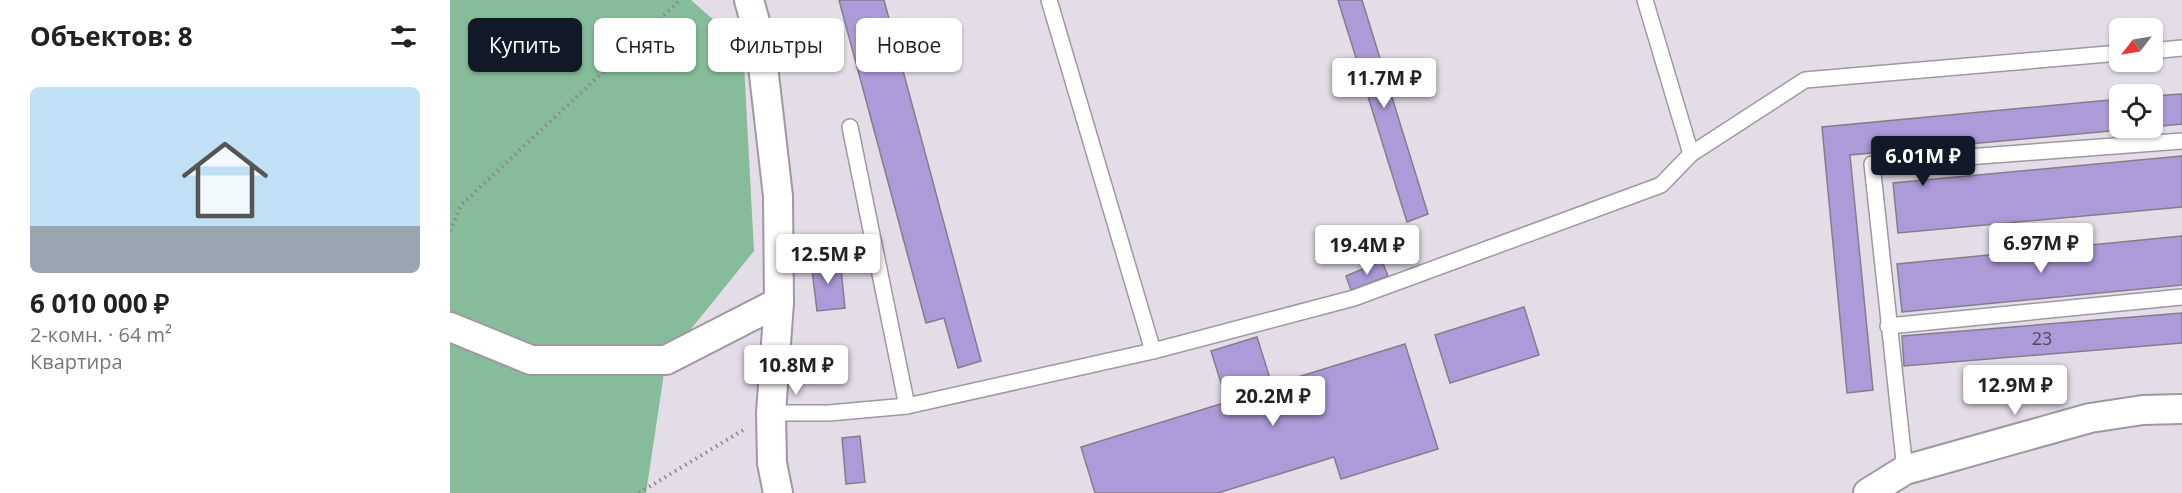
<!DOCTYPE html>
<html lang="ru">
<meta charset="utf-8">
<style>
:root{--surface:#fff;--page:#f6f6f6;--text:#222;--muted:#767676;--line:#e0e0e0;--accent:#111827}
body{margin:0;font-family:"Open Sans",sans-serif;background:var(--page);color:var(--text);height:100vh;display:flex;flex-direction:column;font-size:22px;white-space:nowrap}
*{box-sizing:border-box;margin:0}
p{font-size:20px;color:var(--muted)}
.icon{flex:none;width:33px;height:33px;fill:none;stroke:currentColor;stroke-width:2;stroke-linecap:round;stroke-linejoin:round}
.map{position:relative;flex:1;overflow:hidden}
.details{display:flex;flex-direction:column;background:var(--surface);width:450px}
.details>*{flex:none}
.hud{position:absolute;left:18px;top:18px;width:570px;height:54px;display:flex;gap:12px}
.needle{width:39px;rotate:239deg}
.controls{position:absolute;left:1659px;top:18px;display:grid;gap:12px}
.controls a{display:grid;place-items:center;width:54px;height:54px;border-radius:9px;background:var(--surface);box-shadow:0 2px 4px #0004;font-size:30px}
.price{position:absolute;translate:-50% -51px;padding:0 14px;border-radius:6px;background:#fff;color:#222;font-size:20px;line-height:39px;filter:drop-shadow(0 2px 3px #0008)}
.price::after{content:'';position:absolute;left:50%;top:36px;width:18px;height:14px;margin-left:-9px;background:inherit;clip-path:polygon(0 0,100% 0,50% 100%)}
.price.on{background:var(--accent);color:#fff}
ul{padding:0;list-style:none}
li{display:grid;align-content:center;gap:12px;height:318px;padding:0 30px}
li+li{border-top:2px solid var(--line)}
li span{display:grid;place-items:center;height:186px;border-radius:9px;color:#555}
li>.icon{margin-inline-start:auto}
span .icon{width:108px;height:108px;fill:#fffc;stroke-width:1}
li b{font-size:26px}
h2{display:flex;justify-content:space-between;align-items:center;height:72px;padding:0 30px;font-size:26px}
.chip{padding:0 21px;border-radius:9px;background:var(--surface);box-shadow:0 2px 4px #0004;font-size:21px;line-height:54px}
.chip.on{background:var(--accent);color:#fff}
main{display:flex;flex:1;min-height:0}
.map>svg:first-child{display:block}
.green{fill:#86bc99}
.building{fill:#ad9ad8;stroke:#827f8a;stroke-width:1.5}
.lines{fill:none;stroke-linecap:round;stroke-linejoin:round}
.service-casing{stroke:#9f98a2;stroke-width:18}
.minor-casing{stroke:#9f98a2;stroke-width:32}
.path{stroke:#8a858d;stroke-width:4;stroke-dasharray:1.5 4.5;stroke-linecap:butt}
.service{stroke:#fff;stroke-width:15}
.minor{stroke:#fff;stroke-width:28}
.labels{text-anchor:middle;stroke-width:4.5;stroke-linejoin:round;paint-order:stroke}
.number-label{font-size:18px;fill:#50495c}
</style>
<main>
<section class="details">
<h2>Объектов: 8<svg class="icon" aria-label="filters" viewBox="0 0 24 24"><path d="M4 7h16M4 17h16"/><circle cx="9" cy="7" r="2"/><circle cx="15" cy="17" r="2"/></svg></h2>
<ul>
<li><span style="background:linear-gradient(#bfe0f5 75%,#9aa5b1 0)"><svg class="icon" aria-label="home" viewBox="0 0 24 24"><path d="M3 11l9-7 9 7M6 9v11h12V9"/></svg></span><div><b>6 010 000 ₽</b><p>2-комн. · 64 m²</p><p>Квартира</p></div></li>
</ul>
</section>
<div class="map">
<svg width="1732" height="493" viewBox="0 0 1732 493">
<rect width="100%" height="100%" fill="#e4dde8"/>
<path class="green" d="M 0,0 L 241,0 L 293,46 L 304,251 L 216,360 L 196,493 L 0,493 Z"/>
<g class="building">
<path d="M 389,0 L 434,0 L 531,361 L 508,368 L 494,318 L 476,323 Z"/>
<path d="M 888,0 L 912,0 L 978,214 L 957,222 Z"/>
<path d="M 1732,94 L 1732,124 L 1702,127 L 1702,96 Z"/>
<path d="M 1670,99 L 1670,128 L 1693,128 L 1400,155 L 1423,390 L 1397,393 L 1372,127 Z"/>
<path d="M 1732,156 L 1732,207 L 1448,233 L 1443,183 Z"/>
<path d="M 1732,236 L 1732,285 L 1452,312 L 1447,264 Z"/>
<path d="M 390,259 L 395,308 L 367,311 L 361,262 Z"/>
<path d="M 932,261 L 938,276 L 901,290 L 896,276 Z"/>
<path d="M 1074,307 L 1089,355 L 1000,383 L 985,335 Z"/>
<path d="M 1732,313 L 1732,343 L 1454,366 L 1452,336 Z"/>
<path d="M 807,337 L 822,385 L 955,344 L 988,449 L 891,479 L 884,457 L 768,493 L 645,493 L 631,447 L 777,402 L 761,351 Z"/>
<path d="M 410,436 L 415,482 L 396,484 L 392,438 Z"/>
</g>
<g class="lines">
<g class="service-casing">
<g id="service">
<path d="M 599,0 L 703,351"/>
<path d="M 1195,0 L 1241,154"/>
<path d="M 1702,51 L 1732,48"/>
<path d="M 400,127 L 457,406"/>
<path d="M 1438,326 L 1732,297"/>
<path d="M 321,413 L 379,413 L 457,406 L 703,351 L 904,298 L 1211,185 L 1241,154 L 1355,80 L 1670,53"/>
<path d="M 1455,470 L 1422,164 L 1732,141"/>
</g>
</g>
<g class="minor-casing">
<g id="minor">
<path d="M 299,0 L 310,40 L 328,196 L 329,302 L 321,413 L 322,463 L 328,493"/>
<path d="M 0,327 L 81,360 L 216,360 L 329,302"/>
<path d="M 1418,493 L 1455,470 L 1640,418 L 1693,410 L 1732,409"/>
</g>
</g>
<g class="path">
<path d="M 0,231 L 11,205 L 230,0"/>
<path d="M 189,493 L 295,429"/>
</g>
<use href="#service" class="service"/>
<use href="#minor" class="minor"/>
</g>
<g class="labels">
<g class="number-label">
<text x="1592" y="345">23</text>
</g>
</g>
</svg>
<div class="controls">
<a><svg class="needle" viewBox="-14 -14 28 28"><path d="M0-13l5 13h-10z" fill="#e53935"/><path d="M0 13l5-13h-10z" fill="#767676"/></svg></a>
<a><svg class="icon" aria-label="locate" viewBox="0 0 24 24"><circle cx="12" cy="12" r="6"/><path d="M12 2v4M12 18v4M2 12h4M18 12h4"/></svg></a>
</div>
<b class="price" style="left:934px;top:109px">11.7M ₽</b>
<b class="price on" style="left:1473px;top:187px">6.01M ₽</b>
<b class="price" style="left:1591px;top:274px">6.97M ₽</b>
<b class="price" style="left:917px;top:276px">19.4M ₽</b>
<b class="price" style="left:378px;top:285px">12.5M ₽</b>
<b class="price" style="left:346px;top:396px">10.8M ₽</b>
<b class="price" style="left:1565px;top:416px">12.9M ₽</b>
<b class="price" style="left:823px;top:427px">20.2M ₽</b>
<div class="hud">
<a class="chip on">Купить</a>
<a class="chip">Снять</a>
<a class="chip">Фильтры</a>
<a class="chip">Новое</a>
</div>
</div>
</main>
